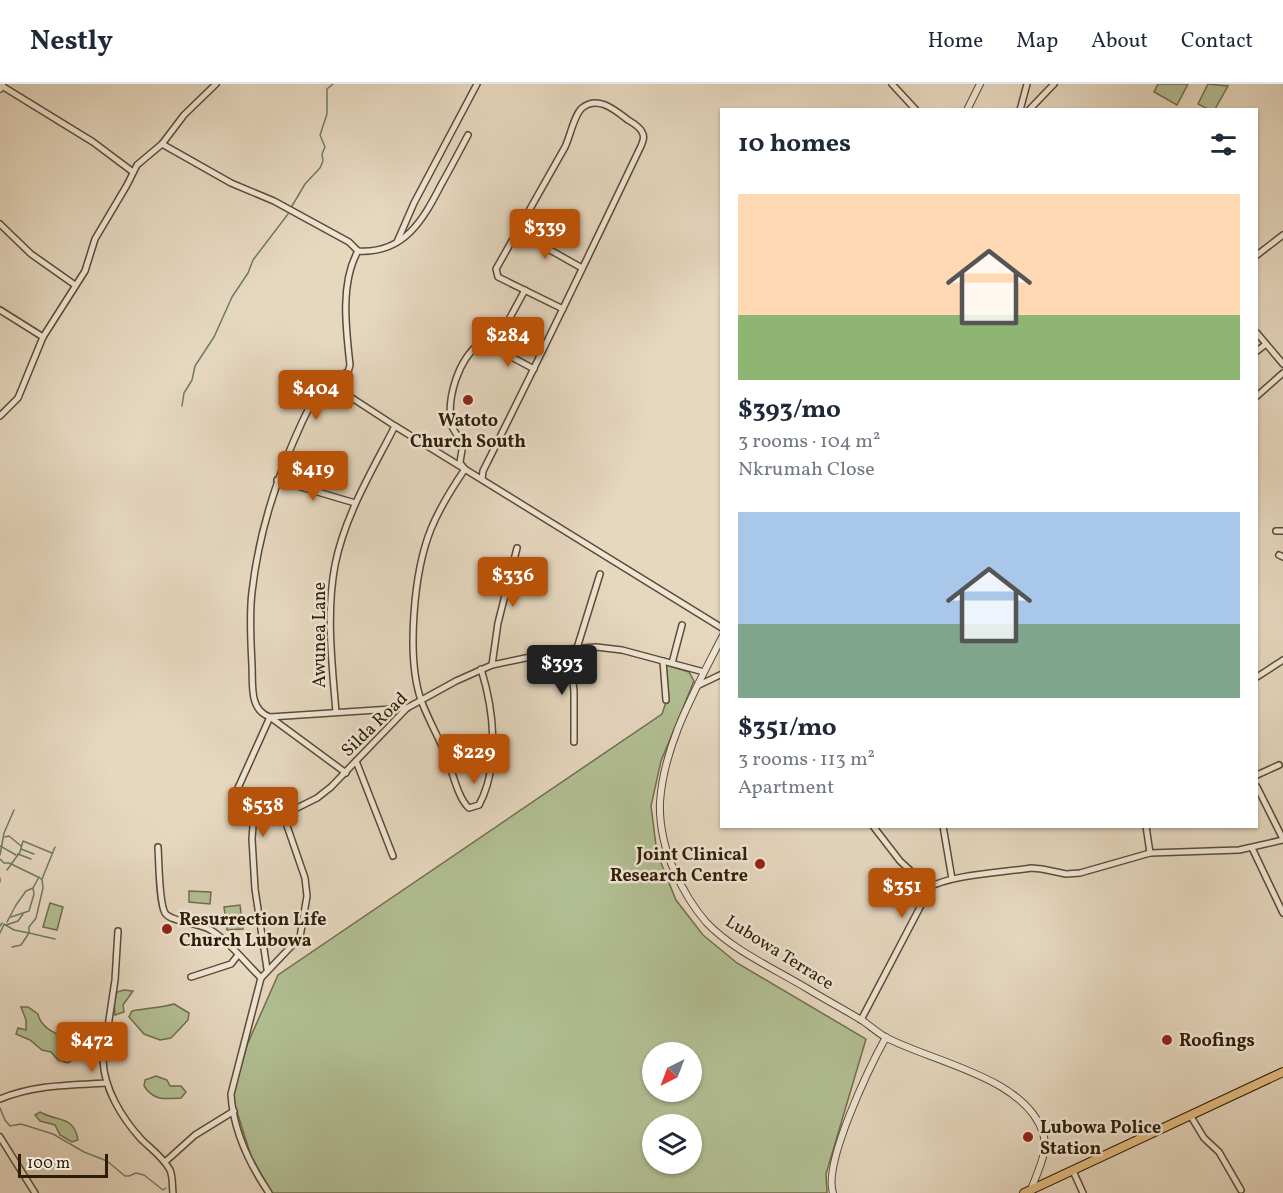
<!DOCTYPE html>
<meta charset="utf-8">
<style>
:root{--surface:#fff;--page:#f2f2f3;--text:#1f2937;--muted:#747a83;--line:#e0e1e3;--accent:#b45309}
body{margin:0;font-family:Vollkorn,serif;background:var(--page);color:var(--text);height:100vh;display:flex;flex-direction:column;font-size:22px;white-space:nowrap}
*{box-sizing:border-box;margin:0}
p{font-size:20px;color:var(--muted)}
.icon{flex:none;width:33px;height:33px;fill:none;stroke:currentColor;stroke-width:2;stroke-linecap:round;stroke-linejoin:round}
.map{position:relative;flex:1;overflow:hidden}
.side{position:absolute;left:720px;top:24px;width:538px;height:720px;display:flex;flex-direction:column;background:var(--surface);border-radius:0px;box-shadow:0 2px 4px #0004}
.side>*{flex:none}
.needle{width:39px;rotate:222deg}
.controls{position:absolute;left:642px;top:958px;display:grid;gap:12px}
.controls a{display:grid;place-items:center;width:60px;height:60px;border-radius:50%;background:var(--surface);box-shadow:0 2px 4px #0004;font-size:30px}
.scale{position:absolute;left:18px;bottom:15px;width:90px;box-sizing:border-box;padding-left:6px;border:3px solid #2d1d07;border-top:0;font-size:16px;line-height:21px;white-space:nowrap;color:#2d1d07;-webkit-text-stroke:4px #efe5d5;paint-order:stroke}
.price{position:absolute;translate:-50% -51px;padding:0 14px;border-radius:6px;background:var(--accent);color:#fff;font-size:20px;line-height:39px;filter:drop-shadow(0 2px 3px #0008)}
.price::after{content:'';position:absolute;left:50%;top:36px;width:18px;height:14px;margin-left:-9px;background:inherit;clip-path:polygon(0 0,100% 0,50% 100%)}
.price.selected{background:#222;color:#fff}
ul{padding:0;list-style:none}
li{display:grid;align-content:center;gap:12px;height:318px;padding:0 18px}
li span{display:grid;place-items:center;height:186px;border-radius:0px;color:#555}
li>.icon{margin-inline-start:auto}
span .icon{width:108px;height:108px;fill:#fffc;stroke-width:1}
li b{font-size:26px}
h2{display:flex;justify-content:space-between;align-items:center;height:72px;padding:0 18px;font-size:26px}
header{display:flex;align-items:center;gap:36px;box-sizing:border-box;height:84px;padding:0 30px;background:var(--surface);border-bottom:2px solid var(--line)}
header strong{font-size:28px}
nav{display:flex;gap:33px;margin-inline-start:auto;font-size:21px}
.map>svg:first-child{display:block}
.green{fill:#b2bf94;stroke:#706e4e;stroke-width:1.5;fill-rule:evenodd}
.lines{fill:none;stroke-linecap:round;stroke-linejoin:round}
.stream{stroke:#6d7b6a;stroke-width:1.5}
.minor-casing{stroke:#5b4c35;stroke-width:8}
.tertiary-casing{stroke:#5b4c35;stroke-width:8}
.primary-casing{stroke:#2d1d07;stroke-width:10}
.minor{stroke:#efe5d5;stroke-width:5}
.tertiary{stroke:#efe5d5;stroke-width:6}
.primary{stroke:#e3bc80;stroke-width:8}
.poi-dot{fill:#8f2418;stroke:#efe5d5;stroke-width:2}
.labels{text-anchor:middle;stroke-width:5;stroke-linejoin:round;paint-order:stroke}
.poi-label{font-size:18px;font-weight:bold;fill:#2d1d07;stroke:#efe5d5;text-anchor:start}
.street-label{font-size:18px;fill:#2d1d07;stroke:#efe5d5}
</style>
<header>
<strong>Nestly</strong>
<nav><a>Home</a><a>Map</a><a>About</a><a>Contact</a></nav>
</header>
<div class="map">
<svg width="1283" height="1109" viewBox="0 0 1283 1109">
<rect width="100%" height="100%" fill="#e6d7bf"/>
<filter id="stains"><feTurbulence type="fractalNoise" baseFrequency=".00333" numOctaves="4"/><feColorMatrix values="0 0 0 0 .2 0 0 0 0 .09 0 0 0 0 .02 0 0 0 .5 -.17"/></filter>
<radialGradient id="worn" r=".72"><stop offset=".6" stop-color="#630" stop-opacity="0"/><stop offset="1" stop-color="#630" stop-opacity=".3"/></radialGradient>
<g class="green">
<path d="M 1158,0 L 1188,0 L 1177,21 L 1154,8 Z"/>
<path d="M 1208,0 L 1228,2 L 1215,25 L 1208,25 L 1198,20 Z"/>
<path d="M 666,581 L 689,588 L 694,597 L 661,677 L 651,722 L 657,769 L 676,816 L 703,851 L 737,879 L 866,955 L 826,1090 L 827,1109 L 272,1109 L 251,1072 L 232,1012 L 247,961 L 278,891 L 662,630 L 665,621 L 669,617 ZM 652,969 L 692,969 L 692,1008 L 652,1008 ZM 652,1041 L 692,1041 L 692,1080 L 652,1080 Z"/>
<path d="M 189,807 L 211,808 L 210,820 L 189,818 Z"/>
<path d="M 50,819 L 63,823 L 57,846 L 43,843 Z"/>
<path d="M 240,821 L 243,845 L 227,846 L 224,823 Z"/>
<path d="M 124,906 L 133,907 L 123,921 L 124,928 L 115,931 L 114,916 L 117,908 Z"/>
<path d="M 174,920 L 189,929 L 188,936 L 171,954 L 160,956 L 144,950 L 129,933 L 132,927 C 146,924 160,924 174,920 Z"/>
<path d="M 21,923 L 28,923 L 38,930 C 41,946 61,951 73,958 L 75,974 L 68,979 L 58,976 L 51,968 L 42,966 L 30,956 L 16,950 L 18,944 L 26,946 L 26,936 Z"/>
<path d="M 156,992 L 167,996 L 170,1002 L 181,1002 L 186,1008 L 181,1014 C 164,1015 154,1017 144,1002 L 145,996 Z"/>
<path d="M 40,1028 C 57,1038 74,1031 78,1056 L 72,1058 L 60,1051 L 55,1041 L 40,1037 L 35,1031 Z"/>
</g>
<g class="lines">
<g class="stream">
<path d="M 292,122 L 305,100 L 320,84 L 323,77 L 322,70 L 325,63 L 320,51 L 327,30 L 327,5 L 333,0"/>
<path d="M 182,322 L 184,309 L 192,296 L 195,282 L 214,253 L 232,213 L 248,189 L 253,176 L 288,130"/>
<path d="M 5,753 L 9,752 L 21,762"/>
<path d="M 0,762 L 16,771"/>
<path d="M 21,765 L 34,770"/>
<path d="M 18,770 L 31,775"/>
<path d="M 0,771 L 4,749 L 14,726"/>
<path d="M 0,775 L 4,779 L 9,779 L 38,793"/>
<path d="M 7,786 L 20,768 L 23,757 L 52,769"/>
<path d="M 0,794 L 0,798"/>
<path d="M 11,833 L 29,827 L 34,810 L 33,804"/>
<path d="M 7,838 L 16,821 L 26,807 L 33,804 L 39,793 L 41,795"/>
<path d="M 6,841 L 18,837 L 23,830"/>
<path d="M 0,842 L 2,839"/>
<path d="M 0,849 L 4,840 L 14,846 L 29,849 L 29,843 L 36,834 L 43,804 L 42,795 L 55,763"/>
<path d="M 12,863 L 21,861 L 29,849 L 55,855"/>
<path d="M 0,1024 L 5,1036 L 10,1042 L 21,1040 L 53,1050 L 84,1068 L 107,1077 L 125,1092 L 129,1092 L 136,1089 L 144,1091 L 163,1106 L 166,1104"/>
</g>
<g class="minor-casing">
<g id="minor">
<path d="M 892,0 L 916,26"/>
<path d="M 2,2 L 93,58 L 133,88"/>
<path d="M 1020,26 L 1027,0"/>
<path d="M 1029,26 L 1054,0"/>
<path d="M 162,60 L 231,99 L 274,117 L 349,158 L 358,167 C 340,199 346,245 350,281 L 348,288 L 326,297 L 317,308 C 284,371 260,437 252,508 C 249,532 251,558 252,582 C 253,601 249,626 270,633 L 407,624"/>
<path d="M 0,140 L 31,170 L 75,201"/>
<path d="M 518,148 L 582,184"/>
<path d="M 397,158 L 414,119 L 477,0"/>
<path d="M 358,167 C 404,170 423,136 441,101 C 450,85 459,68 468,51"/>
<path d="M 1257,171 L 1283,151"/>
<path d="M 0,226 L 43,253"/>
<path d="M 1257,249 L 1283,280"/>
<path d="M 493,263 L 534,285"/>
<path d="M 1257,267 L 1266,260"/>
<path d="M 326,297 L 395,342 L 722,544"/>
<path d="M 1257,312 L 1283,289"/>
<path d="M 0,332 L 18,314 L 43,253 L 85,187 L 95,155 L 127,101 L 137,81 L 162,60 L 184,31 L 216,0"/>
<path d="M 482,395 L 483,387 C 537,280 589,171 641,62 C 643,57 645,53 642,48 C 640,43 633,39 628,36 C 615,26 598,11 582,24 C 574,31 570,53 565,63 L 496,185 L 498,193 L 563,225"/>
<path d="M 277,396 L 355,419"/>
<path d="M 1276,447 L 1283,447"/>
<path d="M 1279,471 L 1283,473"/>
<path d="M 577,564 L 600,490"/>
<path d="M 569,565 L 574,607 L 574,658"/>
<path d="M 663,577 L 666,616"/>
<path d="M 672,579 L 682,541"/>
<path d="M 492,581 L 498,539 L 517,464"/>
<path d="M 481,585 C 494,626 500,682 479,721 L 469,724 C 458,715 452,686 446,671 C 438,652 428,635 421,616 C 406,572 414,487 431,445 C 440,423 452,404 465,385 L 460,379 C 460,374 463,366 462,361 C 460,353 453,347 451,340 C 447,313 458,276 480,259 L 493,263 L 495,261 L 525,206"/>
<path d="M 1257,593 L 1283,576"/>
<path d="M 699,601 L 722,590"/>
<path d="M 336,628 C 332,580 326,529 335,481 C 345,431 372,387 395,342"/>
<path d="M 356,677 L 393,772"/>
<path d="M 1257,691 L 1279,681"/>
<path d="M 1257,703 L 1283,755"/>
<path d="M 943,742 L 952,795"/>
<path d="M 1146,742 L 1150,769"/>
<path d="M 158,763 C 159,777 159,819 165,829 C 171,838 198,839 209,845 C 228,856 245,878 261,894"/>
<path d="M 1252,764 L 1283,829"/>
<path d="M 927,804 C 954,790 1000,789 1031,784 L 1042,785 L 1066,790 L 1080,789 L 1150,769 L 1239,766 L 1283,756"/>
<path d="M 118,847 L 115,896 L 103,976 C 104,1005 122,1034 141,1055 C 151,1065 163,1073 170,1086 C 173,1093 172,1101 173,1109"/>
<path d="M 267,885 L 255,805 L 252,755 L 254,729 L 251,722 L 237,709 L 238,704 L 270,633 L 346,689"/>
<path d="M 191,893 L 231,880 L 238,871"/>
<path d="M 861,936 L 928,808 L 925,800 L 900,777 L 873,742"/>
<path d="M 0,1015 C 34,1001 69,1001 106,999"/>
<path d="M 1190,1031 L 1204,1054 L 1219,1068 L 1241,1106"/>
<path d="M 0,1053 L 35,1109"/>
<path d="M 165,1078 L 195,1051 L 234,1027"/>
<path d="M 1073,1087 L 1083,1109"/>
<path d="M 269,1109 C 250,1081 233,1045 231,1010 L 261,894 L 300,853 L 307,812 L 305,794 L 286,739 L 291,727 L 317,714 L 331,703 L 407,624 L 456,597 L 492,581 L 569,565 L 596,563 L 622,566 L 704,588"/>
</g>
</g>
<g class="tertiary-casing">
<g id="tertiary">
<path d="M 0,5 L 2,0"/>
<path d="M 967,26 L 980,0"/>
<path d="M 722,553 C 696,605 664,659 660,718 C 659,741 665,768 675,788 C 683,806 693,823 706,838 C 732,866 775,885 808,905 C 826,916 845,926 863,937 C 870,942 877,948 885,953 C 932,978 1025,993 1043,1049 C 1049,1068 1037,1088 1031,1106"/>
<path d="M 833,1109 C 823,1079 870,982 886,953"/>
</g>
</g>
<g class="primary-casing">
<path id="primary" d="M 1024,1109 L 1283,988"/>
</g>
<use href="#minor" class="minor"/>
<use href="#tertiary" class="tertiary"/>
<use href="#primary" class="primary"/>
</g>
<g class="poi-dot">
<circle cx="468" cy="316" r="6"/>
<circle cx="760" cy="780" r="6"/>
<circle cx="167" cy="845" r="6"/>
<circle cx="1167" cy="956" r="6"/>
<circle cx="1028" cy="1053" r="6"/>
</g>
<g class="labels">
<g class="poi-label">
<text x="468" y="342" text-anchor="middle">Watoto<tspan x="468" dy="21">Church South</tspan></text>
<text x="748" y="776" text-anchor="end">Joint Clinical<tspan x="748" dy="21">Research Centre</tspan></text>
<text x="179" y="841">Resurrection Life<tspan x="179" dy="21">Church Lubowa</tspan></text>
<text x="1179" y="962">Roofings</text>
<text x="1040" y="1049">Lubowa Police<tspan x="1040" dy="21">Station</tspan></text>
</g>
<g class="street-label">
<text transform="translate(319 551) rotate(-90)" y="6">Awunea Lane</text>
<text transform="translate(374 640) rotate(-44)" y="6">Silda Road</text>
<text transform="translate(780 868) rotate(32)" y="6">Lubowa Terrace</text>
</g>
</g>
<rect width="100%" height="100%" filter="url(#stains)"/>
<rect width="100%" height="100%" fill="url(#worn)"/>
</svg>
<div class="controls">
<a><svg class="needle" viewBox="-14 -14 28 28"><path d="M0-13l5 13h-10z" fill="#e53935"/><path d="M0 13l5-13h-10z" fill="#747a83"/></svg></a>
<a><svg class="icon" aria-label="layers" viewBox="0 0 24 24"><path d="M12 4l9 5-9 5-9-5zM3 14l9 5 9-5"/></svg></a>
</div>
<div class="scale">100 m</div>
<b class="price" style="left:545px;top:176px">$339</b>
<b class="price" style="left:508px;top:284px">$284</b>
<b class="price" style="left:316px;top:337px">$404</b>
<b class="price" style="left:313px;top:418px">$419</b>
<b class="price" style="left:513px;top:524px">$336</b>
<b class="price selected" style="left:562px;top:612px">$393</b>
<b class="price" style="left:474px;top:701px">$229</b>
<b class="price" style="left:263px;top:754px">$538</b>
<b class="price" style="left:902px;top:835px">$351</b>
<b class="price" style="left:92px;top:989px">$472</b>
<section class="side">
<h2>10 homes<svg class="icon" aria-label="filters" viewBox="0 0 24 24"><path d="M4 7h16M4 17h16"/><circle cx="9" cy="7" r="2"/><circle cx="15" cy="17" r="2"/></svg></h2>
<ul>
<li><span style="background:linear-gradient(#ffd9b3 65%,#8fb573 0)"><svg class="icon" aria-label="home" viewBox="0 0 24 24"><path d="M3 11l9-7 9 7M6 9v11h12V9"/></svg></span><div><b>$393/mo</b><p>3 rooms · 104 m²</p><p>Nkrumah Close</p></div></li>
<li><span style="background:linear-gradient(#a9c7e8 60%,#7fa58c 0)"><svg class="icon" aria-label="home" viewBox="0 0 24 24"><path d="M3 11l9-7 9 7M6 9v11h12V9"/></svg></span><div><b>$351/mo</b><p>3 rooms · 113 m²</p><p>Apartment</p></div></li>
</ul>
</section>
</div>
